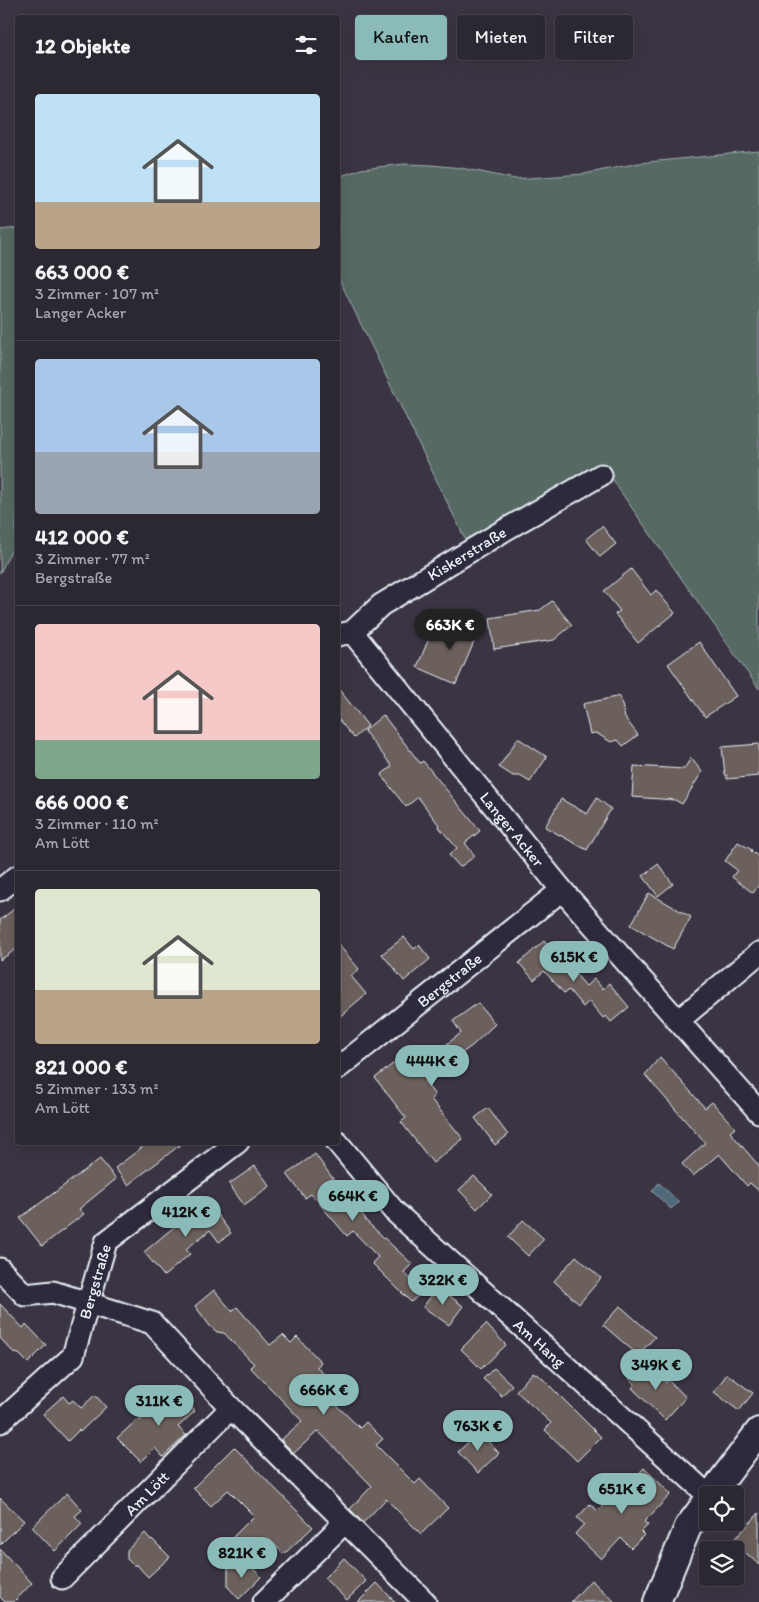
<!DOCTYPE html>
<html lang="de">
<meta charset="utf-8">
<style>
:root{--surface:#2c2832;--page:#38343e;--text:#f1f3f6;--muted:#a6a6ac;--line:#48444d;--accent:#8bbbb9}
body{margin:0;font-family:Itim,sans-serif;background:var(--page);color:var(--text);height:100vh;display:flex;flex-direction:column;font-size:19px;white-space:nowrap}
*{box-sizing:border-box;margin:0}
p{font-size:16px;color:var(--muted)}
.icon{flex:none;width:28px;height:28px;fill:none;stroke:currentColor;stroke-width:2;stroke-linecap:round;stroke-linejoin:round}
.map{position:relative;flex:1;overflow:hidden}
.drawer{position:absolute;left:15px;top:15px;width:325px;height:1130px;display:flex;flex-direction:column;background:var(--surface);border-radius:5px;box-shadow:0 5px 20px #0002,0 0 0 1px var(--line)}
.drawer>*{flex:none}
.banner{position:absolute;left:355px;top:15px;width:329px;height:45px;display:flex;gap:10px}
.fabs{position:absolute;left:699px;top:1486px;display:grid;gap:10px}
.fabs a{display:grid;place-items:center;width:45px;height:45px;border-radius:5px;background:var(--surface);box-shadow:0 5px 20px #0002,0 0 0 1px var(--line);font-size:25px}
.price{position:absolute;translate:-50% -42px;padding:0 11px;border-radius:18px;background:var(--accent);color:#111;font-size:16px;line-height:32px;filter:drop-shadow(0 1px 2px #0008)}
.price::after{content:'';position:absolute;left:50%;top:30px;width:15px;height:11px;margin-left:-8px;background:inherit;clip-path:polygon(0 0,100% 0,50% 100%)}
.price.active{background:#222;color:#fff}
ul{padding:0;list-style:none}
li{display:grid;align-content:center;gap:10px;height:265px;padding:0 20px}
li+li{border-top:1px solid var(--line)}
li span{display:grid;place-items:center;height:155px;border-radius:5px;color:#555}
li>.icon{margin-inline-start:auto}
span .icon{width:90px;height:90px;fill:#fffc;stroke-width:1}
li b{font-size:21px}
h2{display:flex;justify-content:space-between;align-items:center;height:60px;padding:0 20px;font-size:21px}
.pill{padding:0 18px;border-radius:5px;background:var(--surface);box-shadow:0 5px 20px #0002,0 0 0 1px var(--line);font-size:18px;line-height:45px}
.pill.active{background:var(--accent);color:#111}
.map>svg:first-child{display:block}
.green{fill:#566a64;stroke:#9faeae}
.water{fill:#506978;stroke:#8d9fab}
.building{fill:#6c615c;stroke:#e8f1f8}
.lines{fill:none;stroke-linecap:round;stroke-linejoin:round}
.minor-casing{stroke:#e8f1f8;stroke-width:25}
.tertiary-casing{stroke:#e8f1f8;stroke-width:30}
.minor{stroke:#2f2a3d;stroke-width:21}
.tertiary{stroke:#2f2a3d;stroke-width:26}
.labels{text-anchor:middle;stroke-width:5;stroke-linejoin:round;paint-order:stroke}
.street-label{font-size:16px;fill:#e8f1f8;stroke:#2f2a3d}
</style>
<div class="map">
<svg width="759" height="1602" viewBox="0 0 759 1602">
<rect width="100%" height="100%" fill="#3b3543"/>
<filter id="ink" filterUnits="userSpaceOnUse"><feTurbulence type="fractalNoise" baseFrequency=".02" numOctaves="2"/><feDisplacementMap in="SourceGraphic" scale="10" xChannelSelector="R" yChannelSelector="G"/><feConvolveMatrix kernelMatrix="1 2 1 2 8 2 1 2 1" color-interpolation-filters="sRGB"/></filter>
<g filter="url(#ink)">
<g class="green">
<path d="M 759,151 L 759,689 L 620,491 L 604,465 L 466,541 L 338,277 L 338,177 L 361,169 L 405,164 L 431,165 L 461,168 L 515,179 L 584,174 L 639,163 Z"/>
<path d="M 17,228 L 18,498 L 15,543 L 0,573 L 0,230 Z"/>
</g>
<path class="water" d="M 659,1183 L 679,1202 L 671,1209 L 652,1191 Z"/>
<g class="building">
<path d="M 602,526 L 616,544 L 600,557 L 586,539 Z"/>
<path d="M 631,569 L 651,595 L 656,590 L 675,613 L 638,643 L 615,614 L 620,611 L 604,591 Z"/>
<path d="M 552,601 L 572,625 L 554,640 L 494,649 L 490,618 L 540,610 Z"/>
<path d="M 484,619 L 456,684 L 417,667 L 432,631 L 444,636 L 461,622 Z"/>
<path d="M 699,642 L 736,696 L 705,717 L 668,664 Z"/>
<path d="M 338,688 L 368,726 L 354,738 L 338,719 Z"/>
<path d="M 620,696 L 625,718 L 638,735 L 623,746 L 618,740 L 611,742 L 596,733 L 590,734 L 583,704 Z"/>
<path d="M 383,715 L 420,763 L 423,761 L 480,831 L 465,843 L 475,856 L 460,867 L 449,855 L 457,848 L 438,826 L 439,825 L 418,797 L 406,807 L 381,775 L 392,766 L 364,731 Z"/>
<path d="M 518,738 L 547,757 L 530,782 L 520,776 L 513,776 L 499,767 Z"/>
<path d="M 759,744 L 759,776 L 727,779 L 727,775 L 725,775 L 722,747 Z"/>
<path d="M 691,758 L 702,772 L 682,804 L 675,800 L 632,797 L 634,766 L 684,769 Z"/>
<path d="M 597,798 L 611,809 L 587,850 L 545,827 L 561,799 L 587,814 Z"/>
<path d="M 738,842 L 752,850 L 751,851 L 759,857 L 759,885 L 753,893 L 732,877 L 737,870 L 725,861 Z"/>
<path d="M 658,864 L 673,884 L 658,896 L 643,876 Z"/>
<path d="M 649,893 L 691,917 L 673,949 L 631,925 Z"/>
<path d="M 18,906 L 18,948 L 0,960 L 0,920 Z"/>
<path d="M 404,937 L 414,949 L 419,945 L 430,959 L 404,981 L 382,954 Z"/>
<path d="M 544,941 L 570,972 L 572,970 L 586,986 L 594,979 L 603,989 L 609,983 L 629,1007 L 611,1022 L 606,1016 L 603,1018 L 589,1001 L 583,1007 L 569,990 L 564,993 L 544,971 L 534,980 L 519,963 Z"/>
<path d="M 338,944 L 359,969 L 351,976 L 366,994 L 338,1018 Z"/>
<path d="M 478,1003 L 495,1024 L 473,1045 L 424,1081 L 435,1095 L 431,1099 L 463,1139 L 433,1163 L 401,1122 L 406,1118 L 375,1078 L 404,1055 L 415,1069 L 461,1033 L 453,1021 Z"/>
<path d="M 660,1057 L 705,1108 L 712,1102 L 735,1128 L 730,1132 L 759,1166 L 759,1191 L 750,1183 L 747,1186 L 719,1154 L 693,1176 L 682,1164 L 705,1143 L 645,1075 Z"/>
<path d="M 488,1108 L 508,1135 L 495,1145 L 475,1118 Z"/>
<path d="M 149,1142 L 184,1142 L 128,1185 L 115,1168 Z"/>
<path d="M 315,1154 L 342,1191 L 366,1219 L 365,1220 L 412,1264 L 404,1272 L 422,1292 L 411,1302 L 372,1263 L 378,1257 L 353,1231 L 347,1236 L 311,1194 L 305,1198 L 287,1174 Z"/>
<path d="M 100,1159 L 116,1179 L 79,1209 L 84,1214 L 42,1246 L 20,1218 Z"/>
<path d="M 255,1166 L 270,1186 L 244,1205 L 229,1184 Z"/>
<path d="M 474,1176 L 492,1194 L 477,1209 L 459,1190 Z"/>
<path d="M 206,1200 L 231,1233 L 219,1242 L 210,1230 L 186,1249 L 190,1254 L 164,1276 L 144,1252 Z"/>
<path d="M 523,1220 L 544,1239 L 528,1256 L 508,1237 Z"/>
<path d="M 576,1256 L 601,1278 L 579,1304 L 554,1281 Z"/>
<path d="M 438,1287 L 463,1306 L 449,1325 L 423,1307 Z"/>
<path d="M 214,1290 L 232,1311 L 237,1307 L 270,1345 L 283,1335 L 291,1343 L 297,1337 L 321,1362 L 317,1367 L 338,1389 L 329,1398 L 360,1428 L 366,1422 L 383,1439 L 376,1445 L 415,1484 L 420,1479 L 448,1508 L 421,1534 L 386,1499 L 363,1523 L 350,1509 L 372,1486 L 318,1431 L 294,1453 L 281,1440 L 302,1421 L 250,1367 L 254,1364 L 224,1333 L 217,1332 L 210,1326 L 195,1306 Z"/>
<path d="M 0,1304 L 23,1328 L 26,1324 L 46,1345 L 28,1363 L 19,1354 L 14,1353 L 0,1338 Z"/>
<path d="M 620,1306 L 655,1337 L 638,1355 L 603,1325 Z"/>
<path d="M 486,1324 L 506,1345 L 481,1369 L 461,1349 Z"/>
<path d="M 644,1362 L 666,1383 L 668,1380 L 686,1397 L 665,1420 L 632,1388 L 635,1385 L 629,1378 Z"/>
<path d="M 494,1368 L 512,1385 L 502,1396 L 483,1379 Z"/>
<path d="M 533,1372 L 542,1378 L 601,1437 L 577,1461 L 545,1430 L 551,1423 L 516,1391 Z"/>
<path d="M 727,1374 L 753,1393 L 739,1411 L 714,1392 Z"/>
<path d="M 174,1386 L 187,1398 L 185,1400 L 195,1411 L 178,1427 L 186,1435 L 163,1457 L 155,1448 L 141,1462 L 117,1438 L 138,1419 L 140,1421 Z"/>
<path d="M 95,1395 L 106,1407 L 80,1432 L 79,1430 L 68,1441 L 43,1414 L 63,1396 L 69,1403 L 73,1400 L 81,1408 Z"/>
<path d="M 479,1432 L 499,1453 L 478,1473 L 458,1452 Z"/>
<path d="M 234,1447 L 313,1527 L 284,1554 L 268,1538 L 245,1561 L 227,1543 L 254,1516 L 228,1490 L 211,1506 L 193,1488 Z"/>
<path d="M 644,1468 L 671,1494 L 644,1522 L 648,1525 L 641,1532 L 644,1535 L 631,1548 L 621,1538 L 601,1559 L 575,1534 L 584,1524 L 577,1518 L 590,1504 L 598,1511 L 629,1479 L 632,1481 Z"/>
<path d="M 67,1493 L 82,1510 L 75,1516 L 82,1524 L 55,1551 L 32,1527 Z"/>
<path d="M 0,1498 L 24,1521 L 0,1545 Z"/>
<path d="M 759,1513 L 759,1565 L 733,1541 Z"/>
<path d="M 145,1533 L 151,1540 L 152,1539 L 170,1557 L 148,1577 L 137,1565 L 133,1565 L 127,1559 L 127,1550 Z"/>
<path d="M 0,1549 L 32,1583 L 14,1602 L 5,1602 L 0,1597 Z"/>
<path d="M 344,1558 L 366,1581 L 347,1600 L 324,1578 Z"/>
<path d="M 228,1566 L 251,1566 L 261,1577 L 239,1599 L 228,1587 Z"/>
<path d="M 591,1580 L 615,1602 L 571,1602 Z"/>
<path d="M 377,1583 L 395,1602 L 358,1602 Z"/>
</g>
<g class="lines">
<g class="minor-casing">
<g id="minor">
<path id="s1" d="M 352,632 L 562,890 L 759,1112"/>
<path id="s2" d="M 338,635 L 352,632 L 381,605 L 503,531 L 601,475"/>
<path d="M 0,890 L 18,876"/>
<path d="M 678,1021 L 759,953"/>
<path id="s3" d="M 338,1068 L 562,890"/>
<path id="s4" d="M 337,1142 L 394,1211 L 708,1495"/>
<path d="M 0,1269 L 25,1295 L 53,1292 L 152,1323 L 231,1408 L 425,1602"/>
<path id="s5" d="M 0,1422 L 73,1356 L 106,1242 L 238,1142"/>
<path id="s6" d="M 62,1578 L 231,1408"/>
<path d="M 264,1602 L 345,1522"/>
</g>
</g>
<g class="tertiary-casing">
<g id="tertiary">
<path d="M 711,1495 L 759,1431"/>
<path d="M 657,1602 L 688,1527 L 708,1500"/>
</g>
</g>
<use href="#minor" class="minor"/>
<use href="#tertiary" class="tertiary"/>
</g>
</g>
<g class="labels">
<g class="street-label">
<text dy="6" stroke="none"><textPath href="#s2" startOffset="154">Kiskerstraße</textPath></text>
<text dy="6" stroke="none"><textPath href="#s1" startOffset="254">Langer Acker</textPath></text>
<text dy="6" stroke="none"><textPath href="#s3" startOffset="142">Bergstraße</textPath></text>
<text dy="6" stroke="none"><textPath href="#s5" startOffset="176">Bergstraße</textPath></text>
<text dy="6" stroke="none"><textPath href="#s4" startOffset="286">Am Hang</textPath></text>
<text dy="6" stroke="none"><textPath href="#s6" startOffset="120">Am Lött</textPath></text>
</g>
</g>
</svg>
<div class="fabs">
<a><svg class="icon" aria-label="locate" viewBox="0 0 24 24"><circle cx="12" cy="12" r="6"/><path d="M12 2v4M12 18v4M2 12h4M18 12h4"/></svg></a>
<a><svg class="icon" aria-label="layers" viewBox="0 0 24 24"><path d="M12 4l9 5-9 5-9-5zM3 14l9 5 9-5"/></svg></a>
</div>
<b class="price active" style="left:450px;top:651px">663K €</b>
<b class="price" style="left:574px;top:983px">615K €</b>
<b class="price" style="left:432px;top:1087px">444K €</b>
<b class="price" style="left:353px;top:1222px">664K €</b>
<b class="price" style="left:186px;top:1238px">412K €</b>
<b class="price" style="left:443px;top:1306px">322K €</b>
<b class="price" style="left:656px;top:1391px">349K €</b>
<b class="price" style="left:324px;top:1416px">666K €</b>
<b class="price" style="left:159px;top:1427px">311K €</b>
<b class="price" style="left:478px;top:1452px">763K €</b>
<b class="price" style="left:622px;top:1515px">651K €</b>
<b class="price" style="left:242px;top:1579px">821K €</b>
<div class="banner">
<a class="pill active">Kaufen</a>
<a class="pill">Mieten</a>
<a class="pill">Filter</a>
</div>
<section class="drawer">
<h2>12 Objekte<svg class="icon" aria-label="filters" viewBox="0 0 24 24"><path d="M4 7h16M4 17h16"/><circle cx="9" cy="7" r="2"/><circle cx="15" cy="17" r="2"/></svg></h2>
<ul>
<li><span style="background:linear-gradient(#bfe0f5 70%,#b9a48a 0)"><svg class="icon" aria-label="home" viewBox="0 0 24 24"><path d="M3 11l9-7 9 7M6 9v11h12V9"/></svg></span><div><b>663 000 €</b><p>3 Zimmer · 107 m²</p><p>Langer Acker</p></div></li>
<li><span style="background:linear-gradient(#a9c7e8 60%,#9aa5b1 0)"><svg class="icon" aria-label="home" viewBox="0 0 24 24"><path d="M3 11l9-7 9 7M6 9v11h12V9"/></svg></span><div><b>412 000 €</b><p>3 Zimmer · 77 m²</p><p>Bergstraße</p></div></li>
<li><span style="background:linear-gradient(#f6c9c9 75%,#7fa58c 0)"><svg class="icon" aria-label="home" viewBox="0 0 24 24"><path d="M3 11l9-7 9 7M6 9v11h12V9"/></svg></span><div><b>666 000 €</b><p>3 Zimmer · 110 m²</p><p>Am Lött</p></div></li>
<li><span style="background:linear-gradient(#dfe7d0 65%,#b9a48a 0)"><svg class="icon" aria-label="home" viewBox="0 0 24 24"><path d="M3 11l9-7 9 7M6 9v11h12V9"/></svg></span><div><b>821 000 €</b><p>5 Zimmer · 133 m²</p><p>Am Lött</p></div></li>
</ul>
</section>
</div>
